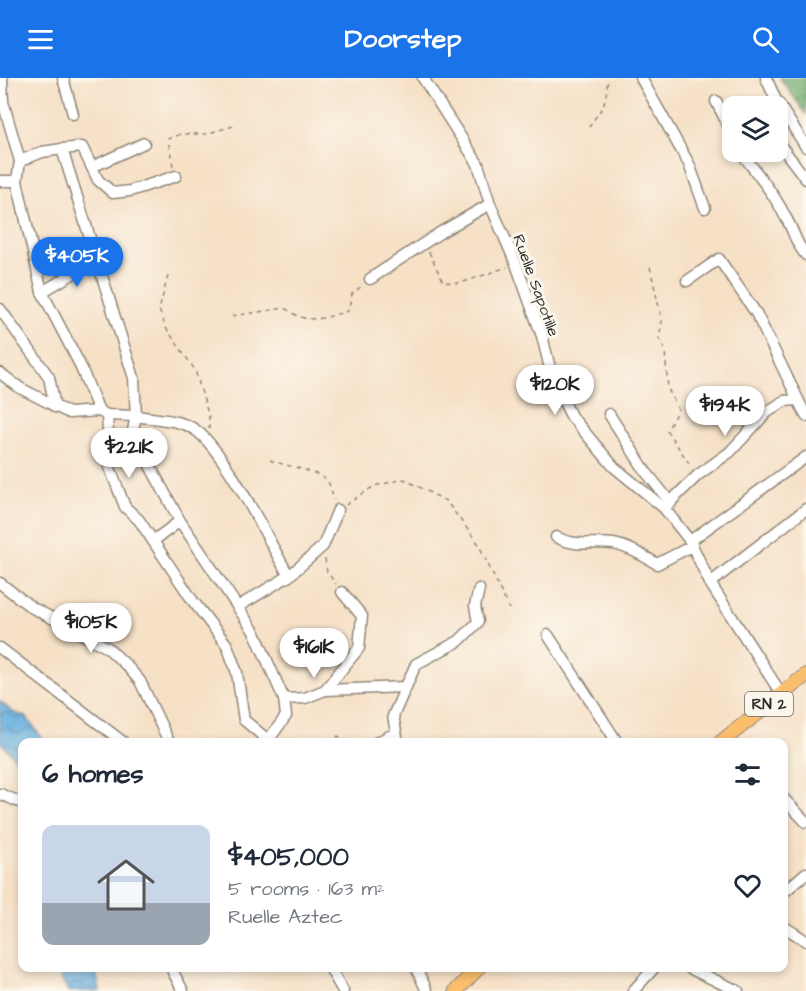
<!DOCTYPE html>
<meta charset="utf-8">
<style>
:root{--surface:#fff;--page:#f2f2f3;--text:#1f2937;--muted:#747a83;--line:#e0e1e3;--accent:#1a73e8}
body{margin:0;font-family:"Architects Daughter",sans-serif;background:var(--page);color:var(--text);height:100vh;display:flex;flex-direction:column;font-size:22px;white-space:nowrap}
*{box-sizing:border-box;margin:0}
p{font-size:20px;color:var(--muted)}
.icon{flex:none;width:33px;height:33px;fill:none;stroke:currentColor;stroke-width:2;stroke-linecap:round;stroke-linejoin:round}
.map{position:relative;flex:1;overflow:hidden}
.side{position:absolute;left:18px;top:660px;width:770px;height:234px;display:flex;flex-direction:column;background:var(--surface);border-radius:12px;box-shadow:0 3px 9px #0003}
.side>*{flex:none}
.buttons{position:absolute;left:722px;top:18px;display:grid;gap:12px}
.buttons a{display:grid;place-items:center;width:66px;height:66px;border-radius:12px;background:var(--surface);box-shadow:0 3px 9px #0003;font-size:30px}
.price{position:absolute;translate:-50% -51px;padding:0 14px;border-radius:21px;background:#fff;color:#222;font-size:20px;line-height:39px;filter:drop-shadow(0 2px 3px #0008)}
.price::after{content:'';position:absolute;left:50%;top:36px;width:18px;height:14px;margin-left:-9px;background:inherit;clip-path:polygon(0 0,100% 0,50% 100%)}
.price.on{background:var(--accent);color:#fff}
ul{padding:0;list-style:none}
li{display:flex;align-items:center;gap:18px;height:150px;padding:0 24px}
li+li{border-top:2px solid var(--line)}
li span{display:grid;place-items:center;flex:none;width:168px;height:120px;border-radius:12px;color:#555}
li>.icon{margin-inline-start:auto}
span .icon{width:72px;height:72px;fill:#fffc;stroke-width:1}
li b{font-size:26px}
h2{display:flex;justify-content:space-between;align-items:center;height:72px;padding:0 24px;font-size:26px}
header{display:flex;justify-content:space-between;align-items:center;height:78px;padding:0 24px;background:var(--accent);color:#fff;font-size:27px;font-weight:700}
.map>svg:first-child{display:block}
.forest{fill:url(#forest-crowns);stroke:#4c6a4b;stroke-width:1.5}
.water{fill:url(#water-waves);stroke:#4a6e86;stroke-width:1.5}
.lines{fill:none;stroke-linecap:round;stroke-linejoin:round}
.minor-casing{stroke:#908678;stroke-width:13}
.major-casing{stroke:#908678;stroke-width:16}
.path{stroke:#908678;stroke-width:1.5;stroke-dasharray:4.5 4.5;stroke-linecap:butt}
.minor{stroke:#fff;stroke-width:10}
.major{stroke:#fabe6d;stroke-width:14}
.labels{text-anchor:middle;stroke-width:6;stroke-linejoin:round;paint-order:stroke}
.shield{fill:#fbf7ec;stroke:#696865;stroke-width:1.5}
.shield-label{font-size:15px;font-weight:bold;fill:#2b2b2b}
.street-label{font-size:16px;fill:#2b2b2b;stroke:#fbf7ec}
</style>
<header><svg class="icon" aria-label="menu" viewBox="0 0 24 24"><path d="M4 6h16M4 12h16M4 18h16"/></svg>Doorstep<svg class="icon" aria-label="search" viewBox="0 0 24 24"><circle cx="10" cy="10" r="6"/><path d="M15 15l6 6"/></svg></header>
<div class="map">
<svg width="806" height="913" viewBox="0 0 806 913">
<defs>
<pattern id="forest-crowns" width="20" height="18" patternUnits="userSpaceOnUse" patternTransform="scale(1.5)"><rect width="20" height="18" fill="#6daa6b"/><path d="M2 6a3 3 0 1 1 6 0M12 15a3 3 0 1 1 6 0" fill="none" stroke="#5a8b58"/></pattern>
<pattern id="water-waves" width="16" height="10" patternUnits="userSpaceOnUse" patternTransform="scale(1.5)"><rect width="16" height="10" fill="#69b1e0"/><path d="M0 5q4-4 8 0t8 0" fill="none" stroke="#5790b6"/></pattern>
</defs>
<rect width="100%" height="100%" fill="#fbf7ec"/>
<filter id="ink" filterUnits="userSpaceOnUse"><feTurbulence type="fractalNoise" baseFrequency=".0167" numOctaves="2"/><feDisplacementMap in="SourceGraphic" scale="12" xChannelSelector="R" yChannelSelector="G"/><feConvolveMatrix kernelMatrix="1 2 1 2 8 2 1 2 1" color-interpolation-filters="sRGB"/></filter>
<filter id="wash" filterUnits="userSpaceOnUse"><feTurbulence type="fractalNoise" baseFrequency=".008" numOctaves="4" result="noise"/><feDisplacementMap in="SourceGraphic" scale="24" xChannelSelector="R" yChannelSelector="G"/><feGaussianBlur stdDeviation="1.35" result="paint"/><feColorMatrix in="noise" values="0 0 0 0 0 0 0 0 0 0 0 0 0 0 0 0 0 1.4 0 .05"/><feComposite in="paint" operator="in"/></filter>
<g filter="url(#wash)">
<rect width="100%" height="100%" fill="#f6e0c6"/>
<path class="forest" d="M 780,0 L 806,0 L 806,36 Z"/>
<g class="water">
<path d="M 0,623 L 12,634 L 26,639 L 45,664 L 22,664 L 22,688 L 0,663 Z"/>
<path d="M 60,890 L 95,890 L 100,913 L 68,913 L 59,896 Z"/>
</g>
</g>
<g filter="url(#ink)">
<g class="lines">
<g class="minor-casing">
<g id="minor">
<path d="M 2,0 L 3,24 L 20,83 L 17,103 L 42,214 L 79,285 L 99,333"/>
<path d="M 63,0 L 73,36"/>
<path d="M 423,0 L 478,86 L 490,126 L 516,186 L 542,258 L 553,302 L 571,338 L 614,389 L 664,430 L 690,463 L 710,505 L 782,617"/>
<path d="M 641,0 L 689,86 L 705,130"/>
<path d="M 766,0 L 776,22 L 806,69"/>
<path d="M 716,23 L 732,55"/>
<path d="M 777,63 L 806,101"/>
<path d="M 741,74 C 757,96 774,115 786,140 C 794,153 795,165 806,177"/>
<path d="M 20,83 L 42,74 L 62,71"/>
<path d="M 92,89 L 144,65"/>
<path d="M 0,103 L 17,103"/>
<path d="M 370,201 L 441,154 L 490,126"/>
<path d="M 687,203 L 719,181 L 756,235 L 806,338"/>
<path d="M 42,214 L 98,181"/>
<path d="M 0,231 L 49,299 L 55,329"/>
<path d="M 0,295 L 20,310 L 69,335 L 99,333 L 107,337 L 136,338 L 134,300 L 62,71 L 82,69 L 98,102 L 113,115 L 130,113 L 176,98"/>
<path d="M 609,336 L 646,394 L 671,425"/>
<path d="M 107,337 L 110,390 L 125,429 L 139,442 L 193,523 L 227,567 L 237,595 L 244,642 L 269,663"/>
<path d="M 664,430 L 698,397 L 730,374 L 766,335 L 784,323 L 798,322"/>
<path d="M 556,459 C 578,470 590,463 613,466 C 629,469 642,477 657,486 L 692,468"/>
<path d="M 153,463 L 180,443"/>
<path d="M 690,463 L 806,379"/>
<path d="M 289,498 L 323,468 L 338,432"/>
<path d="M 0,505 L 31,529 L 108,570 L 126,587 L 140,603 L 169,664"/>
<path d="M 710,505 L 806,431"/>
<path d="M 239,528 L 289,498 C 269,464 224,370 194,351 C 179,341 153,341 136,338 L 133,352 L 136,362 L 180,443 L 255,555 L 284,621"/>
<path d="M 548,557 L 617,664"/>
<path d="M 0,570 L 123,664"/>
<path d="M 325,612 L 359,570 L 362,538 L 342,514"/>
<path d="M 267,664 L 286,638 L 284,621 L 305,620 L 325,612 L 406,609"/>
<path d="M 377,664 L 396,655"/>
<path d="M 398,664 L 393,638 L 416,586 L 459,563 L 478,544 L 475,528 L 479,511"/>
<path d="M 0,716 L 22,725"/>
<path d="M 783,720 L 806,744"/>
<path d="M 783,815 L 806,795"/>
<path d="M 783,848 L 806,863"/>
<path d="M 171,890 L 183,913"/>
<path d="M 330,890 L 343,913"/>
<path d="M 416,890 L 427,913"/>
<path d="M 689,890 L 738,913"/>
<path d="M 633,913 L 654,890"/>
</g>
</g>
<g class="major-casing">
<g id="major">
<path d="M 721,664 L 806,597"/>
<path d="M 456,913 L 478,890"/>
</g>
</g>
<g class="path">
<path d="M 589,49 C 605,25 605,30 608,0"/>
<path d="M 173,88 L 168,61 L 181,56 L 205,56 L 237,47"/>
<path d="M 429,174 L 443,204 L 461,205 L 507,189"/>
<path d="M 650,189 L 662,243 L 659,260 L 665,273 L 668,311 L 678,331 L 667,353 L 691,388"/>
<path d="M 168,198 L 159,232 L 166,250 L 195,292 L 209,339 L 209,351"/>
<path d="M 232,238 L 285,230 C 309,248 322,240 348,233 L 352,216 L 363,207"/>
<path d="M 270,382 C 284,388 321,393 328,404 C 331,409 332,417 334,422"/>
<path d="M 346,427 L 374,408 L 404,401 L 446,423 L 478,465 L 509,531"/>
<path d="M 325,481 L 327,494 L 336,506"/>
<path d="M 329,664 L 338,658 L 349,664"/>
</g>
<use href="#minor" class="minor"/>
<use href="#major" class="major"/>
</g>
</g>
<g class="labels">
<rect class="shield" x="745" y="614" width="48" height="24" rx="4.5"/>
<g class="shield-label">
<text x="769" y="631">RN 2</text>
</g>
<g class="street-label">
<text transform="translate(537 207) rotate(70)" y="6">Ruelle Sapotille</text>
</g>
</g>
</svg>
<div class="buttons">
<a><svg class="icon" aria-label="layers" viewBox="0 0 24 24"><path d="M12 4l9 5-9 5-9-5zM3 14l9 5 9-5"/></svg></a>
</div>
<b class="price on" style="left:77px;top:210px">$405K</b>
<b class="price" style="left:555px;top:338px">$120K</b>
<b class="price" style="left:725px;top:359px">$194K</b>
<b class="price" style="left:129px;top:401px">$221K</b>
<b class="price" style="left:91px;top:576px">$105K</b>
<b class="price" style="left:314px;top:601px">$161K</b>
<section class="side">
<h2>6 homes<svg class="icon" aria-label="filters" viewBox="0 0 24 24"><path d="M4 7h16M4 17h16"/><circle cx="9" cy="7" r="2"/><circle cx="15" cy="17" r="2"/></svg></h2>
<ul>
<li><span style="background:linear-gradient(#c9d6e8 65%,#9aa5b1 0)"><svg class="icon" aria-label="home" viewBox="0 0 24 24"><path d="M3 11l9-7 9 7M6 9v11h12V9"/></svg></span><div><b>$405,000</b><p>5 rooms · 163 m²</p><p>Ruelle Aztec</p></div><svg class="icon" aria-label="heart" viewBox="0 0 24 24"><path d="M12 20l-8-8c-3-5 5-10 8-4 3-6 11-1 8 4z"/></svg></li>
</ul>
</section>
</div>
